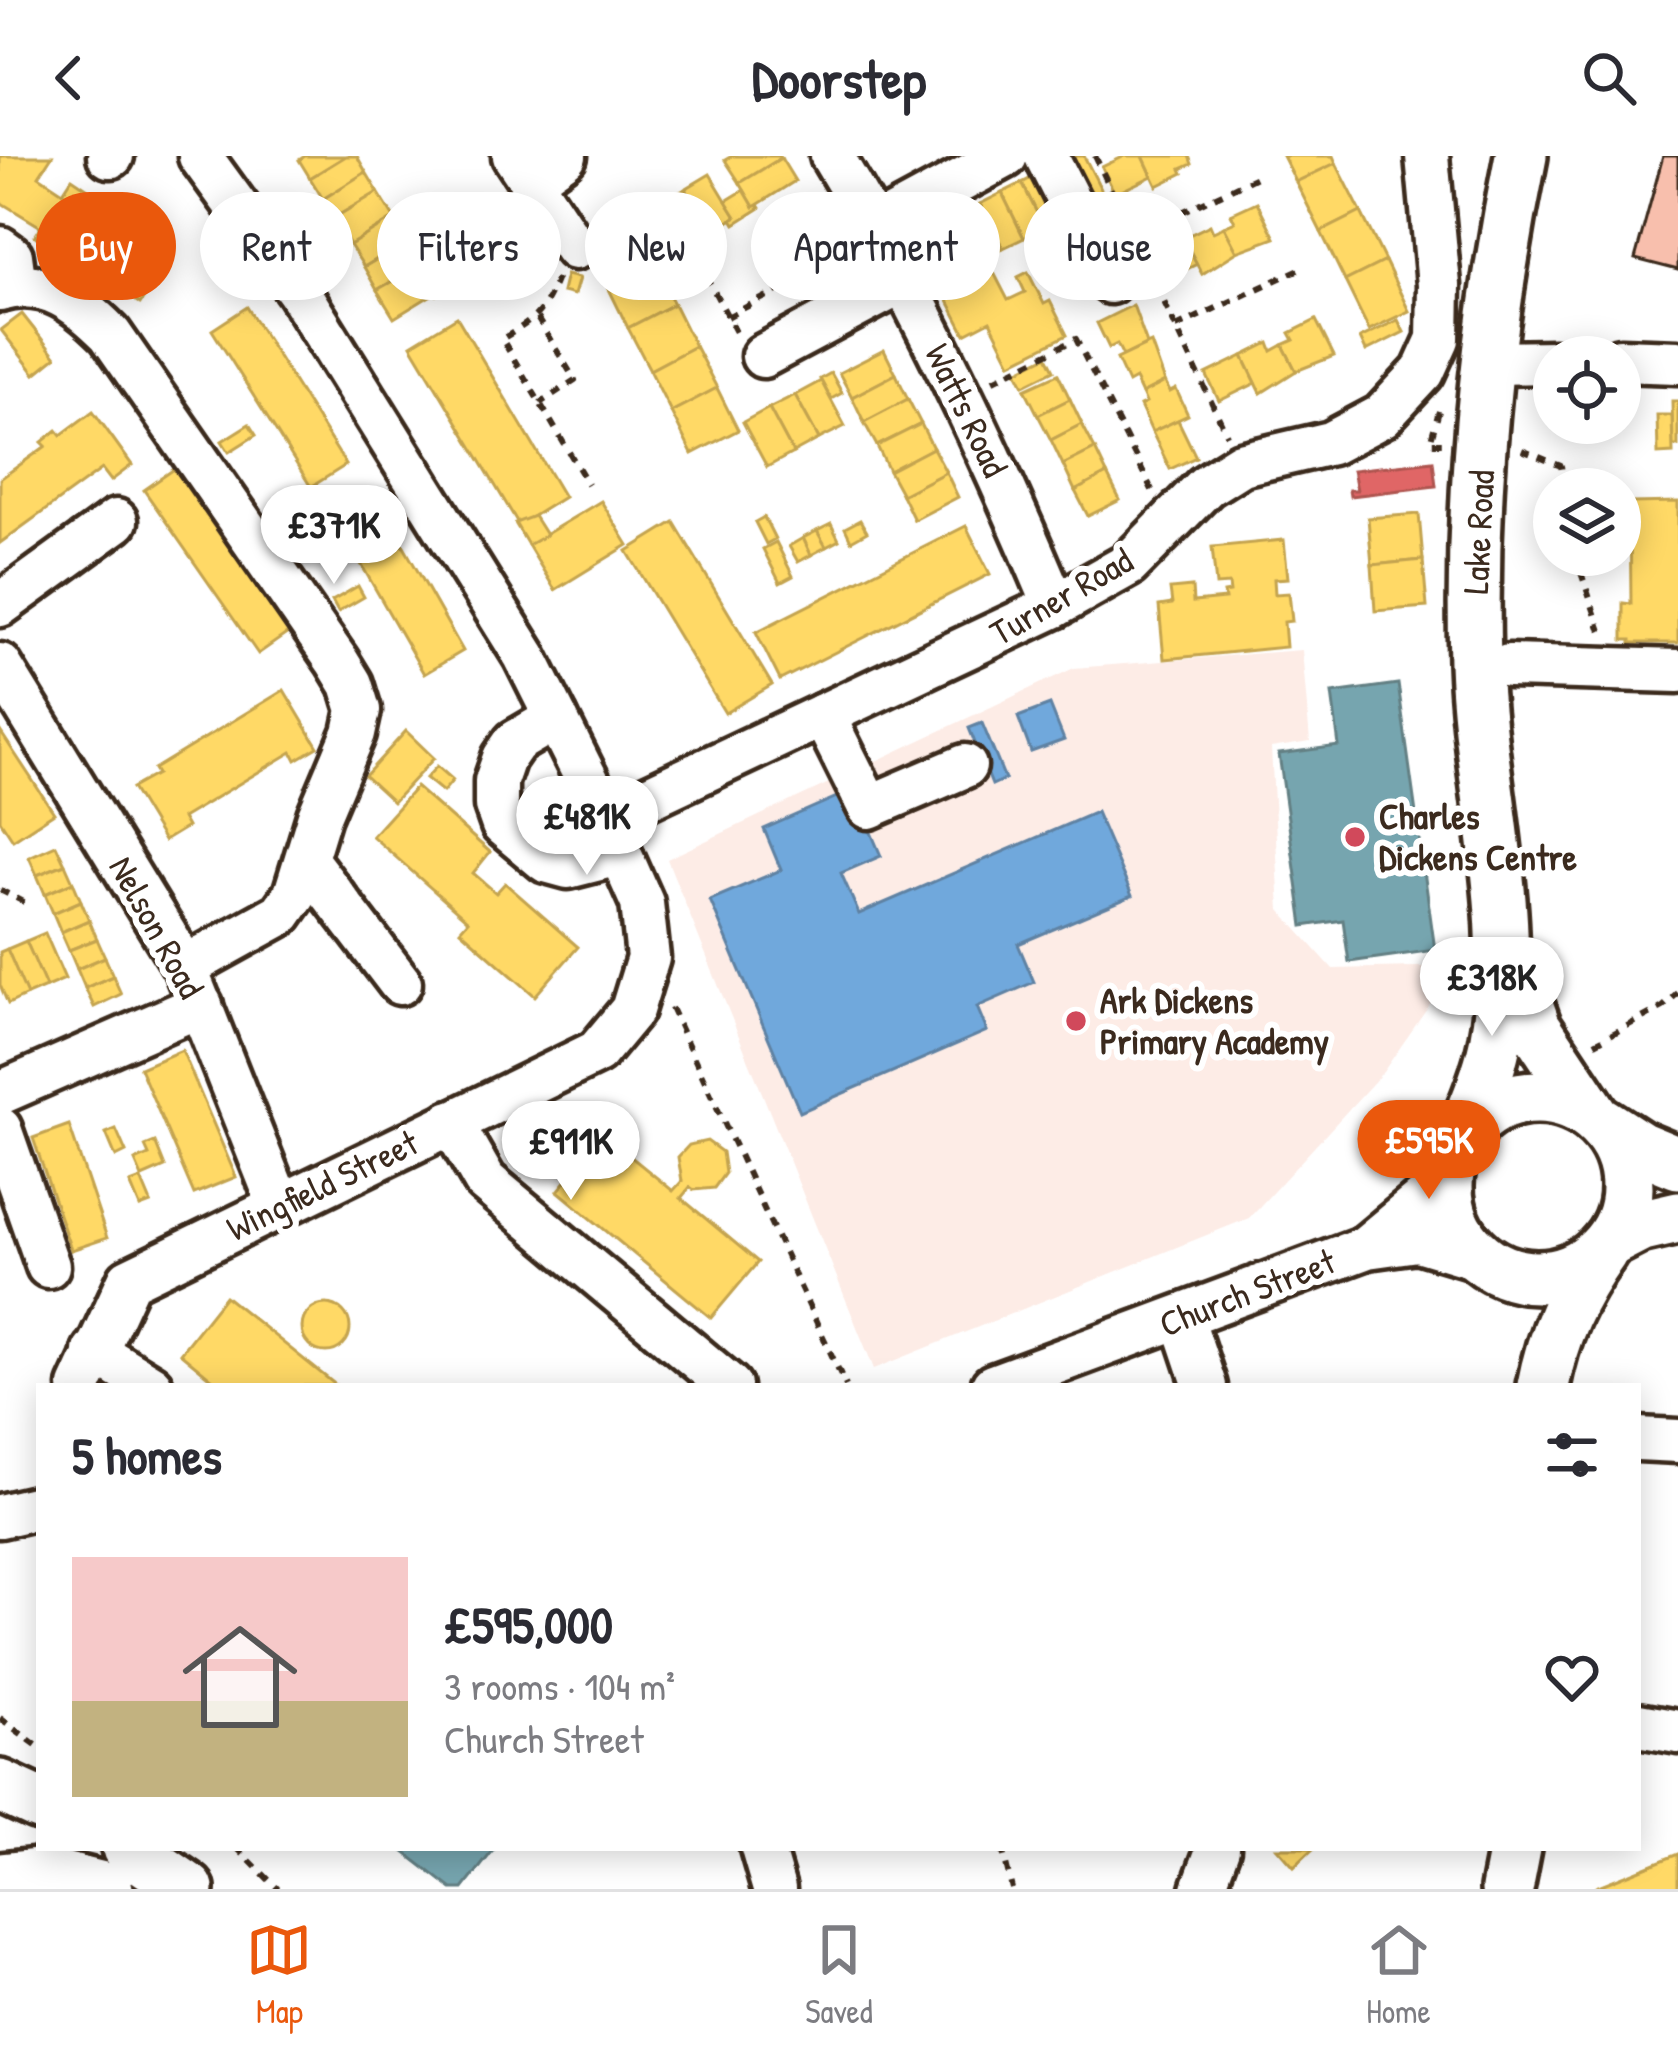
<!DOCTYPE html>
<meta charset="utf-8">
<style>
:root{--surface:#fff;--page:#f7f7f7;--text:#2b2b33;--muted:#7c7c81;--line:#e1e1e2;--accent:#ea580c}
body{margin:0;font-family:"Patrick Hand",sans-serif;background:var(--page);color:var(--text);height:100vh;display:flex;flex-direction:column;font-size:45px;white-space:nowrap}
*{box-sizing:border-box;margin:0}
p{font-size:39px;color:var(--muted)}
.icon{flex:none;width:66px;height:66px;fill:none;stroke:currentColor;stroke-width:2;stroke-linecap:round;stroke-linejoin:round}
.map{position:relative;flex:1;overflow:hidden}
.drawer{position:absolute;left:36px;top:1227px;width:1605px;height:468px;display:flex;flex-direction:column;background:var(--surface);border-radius:0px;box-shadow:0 6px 30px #0003}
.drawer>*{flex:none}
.banner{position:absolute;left:36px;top:36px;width:1608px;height:108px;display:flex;gap:24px}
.buttons{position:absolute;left:1533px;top:180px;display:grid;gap:24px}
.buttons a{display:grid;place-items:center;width:108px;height:108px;border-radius:50%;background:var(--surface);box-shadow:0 6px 30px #0003;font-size:60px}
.price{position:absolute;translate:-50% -102px;padding:0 27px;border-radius:42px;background:#fff;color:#222;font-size:39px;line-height:78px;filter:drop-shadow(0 3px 6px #0008)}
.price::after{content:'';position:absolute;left:50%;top:72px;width:36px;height:27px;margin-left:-18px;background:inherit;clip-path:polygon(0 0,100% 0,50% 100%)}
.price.current{background:var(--accent);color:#fff}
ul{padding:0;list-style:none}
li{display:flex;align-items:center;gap:36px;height:300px;padding:0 36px}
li+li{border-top:3px solid var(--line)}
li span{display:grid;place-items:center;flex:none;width:336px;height:240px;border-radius:0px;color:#555}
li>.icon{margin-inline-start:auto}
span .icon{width:144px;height:144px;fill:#fffc;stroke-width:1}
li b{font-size:51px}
h2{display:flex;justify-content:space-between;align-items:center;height:144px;padding:0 36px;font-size:51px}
.pill{padding:0 42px;border-radius:54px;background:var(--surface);box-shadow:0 6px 30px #0003;font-size:42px;line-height:108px}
.pill.current{background:var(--accent);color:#fff}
header{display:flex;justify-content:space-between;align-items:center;height:156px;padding:0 36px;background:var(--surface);font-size:54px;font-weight:800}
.menu{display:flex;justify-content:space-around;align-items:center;height:168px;border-top:3px solid var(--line);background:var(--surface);font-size:33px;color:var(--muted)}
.menu a{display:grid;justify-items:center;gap:6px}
.menu .current{color:var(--accent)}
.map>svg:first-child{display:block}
.built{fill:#fdece6}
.homes{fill:#ffd966;stroke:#c4a450;stroke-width:3}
.shops{fill:#e06666;stroke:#ae5450;stroke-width:3}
.schools{fill:#6fa8dc;stroke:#5f82a3;stroke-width:3}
.public{fill:#76a5af;stroke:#648084;stroke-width:3}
.building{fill:#f8bfad;stroke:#3b2a1e;stroke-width:3}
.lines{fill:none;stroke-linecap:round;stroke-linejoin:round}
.minor-casing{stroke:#3b2a1e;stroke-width:51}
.major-casing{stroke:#3b2a1e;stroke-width:60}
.path{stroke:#3b2a1e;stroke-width:6;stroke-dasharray:9 9;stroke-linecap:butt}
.minor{stroke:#fff;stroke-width:42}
.major{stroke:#fff;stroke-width:51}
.poi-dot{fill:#d1495b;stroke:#fff;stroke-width:4.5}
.labels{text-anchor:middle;stroke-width:12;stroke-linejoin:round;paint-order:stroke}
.street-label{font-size:36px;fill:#3b2a1e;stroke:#fff}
.poi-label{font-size:36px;font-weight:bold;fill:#3b2a1e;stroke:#fff;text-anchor:start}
</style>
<header><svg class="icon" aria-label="back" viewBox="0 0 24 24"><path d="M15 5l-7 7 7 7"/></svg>Doorstep<svg class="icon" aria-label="search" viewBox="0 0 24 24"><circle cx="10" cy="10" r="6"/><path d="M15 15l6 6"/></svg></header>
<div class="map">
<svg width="1678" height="1733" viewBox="0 0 1678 1733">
<rect width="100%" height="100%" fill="#fff"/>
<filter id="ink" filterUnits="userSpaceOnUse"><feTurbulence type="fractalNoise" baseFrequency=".00833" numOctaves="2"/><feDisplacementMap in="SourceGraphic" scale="24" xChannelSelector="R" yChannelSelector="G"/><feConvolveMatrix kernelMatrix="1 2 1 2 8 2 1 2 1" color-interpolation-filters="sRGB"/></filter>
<g filter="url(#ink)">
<path class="built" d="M 1302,494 L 1310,586 L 1271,592 L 1280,754 L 1333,813 L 1457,810 L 1383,916 L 1249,1062 L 874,1213 L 667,703 L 1074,512 Z"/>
<g class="homes">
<path d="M 0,0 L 52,0 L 39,20 L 63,36 L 72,22 L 155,78 L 133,111 L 155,126 L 140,148 L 118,132 L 116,136 L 35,80 L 41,71 L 0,46 Z"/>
<path d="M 305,0 L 346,0 L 310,22 L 299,4 Z"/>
<path d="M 346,0 L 357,0 L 366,16 L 323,43 L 310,22 Z"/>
<path d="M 732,0 L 779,0 L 781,2 L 740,27 L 725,4 Z"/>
<path d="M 1075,0 L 1084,0 L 1105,41 L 1084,52 L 1061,7 Z"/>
<path d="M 1125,0 L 1143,0 L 1152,20 L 1115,38 L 1102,11 Z"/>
<path d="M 1143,0 L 1189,0 L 1192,8 L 1181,13 L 1183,17 L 1157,30 Z"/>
<path d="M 1283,0 L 1333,0 L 1336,7 L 1296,26 Z"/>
<path d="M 781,2 L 795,25 L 754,51 L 740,27 Z"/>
<path d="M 1336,7 L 1361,56 L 1321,76 L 1296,26 Z"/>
<path d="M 366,16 L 378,36 L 334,62 L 323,43 Z"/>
<path d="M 1041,17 L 1064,61 L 1044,71 L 1022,27 Z"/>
<path d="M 710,18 L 736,61 L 712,76 L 685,33 Z"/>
<path d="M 1022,27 L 1044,71 L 1024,82 L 1002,37 Z"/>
<path d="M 685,33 L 712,76 L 688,91 L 661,48 Z"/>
<path d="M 503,34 L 529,78 L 502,95 L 476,51 Z"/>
<path d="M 744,34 L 754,51 L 758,49 L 760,52 L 735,68 L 732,63 L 736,61 L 726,45 Z"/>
<path d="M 378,36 L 394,62 L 350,89 L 334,62 Z"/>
<path d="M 1002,37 L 1024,82 L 1003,92 L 980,48 Z"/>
<path d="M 1257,46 L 1275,82 L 1237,96 L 1224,71 L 1235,66 L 1231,58 Z"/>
<path d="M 661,48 L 688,91 L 661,108 L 634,64 Z"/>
<path d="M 980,48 L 1003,92 L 984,101 L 962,58 Z"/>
<path d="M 476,51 L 502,95 L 480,108 L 454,64 Z"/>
<path d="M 1361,56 L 1385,105 L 1345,125 L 1321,76 Z"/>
<path d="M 963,59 L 977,88 L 943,105 L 932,83 L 938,80 L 935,73 Z"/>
<path d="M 394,62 L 408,85 L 364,111 L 350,89 Z"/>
<path d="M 454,64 L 480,108 L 456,123 L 429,79 Z"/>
<path d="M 1210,69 L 1213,76 L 1224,71 L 1237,96 L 1202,118 L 1183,82 Z"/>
<path d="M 1183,82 L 1197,108 L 1160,126 L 1147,100 Z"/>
<path d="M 408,85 L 422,108 L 377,134 L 364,111 Z"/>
<path d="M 1385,105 L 1409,155 L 1369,174 L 1345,125 Z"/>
<path d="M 445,106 L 456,123 L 462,125 L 437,139 L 427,117 Z"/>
<path d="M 653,106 L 674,148 L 628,172 L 607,129 Z"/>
<path d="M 422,108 L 438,135 L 394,162 L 377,134 Z"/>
<path d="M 990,109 L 1008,144 L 1025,136 L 1018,121 L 1028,116 L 1044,148 L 1050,145 L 1067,179 L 1011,207 L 990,165 L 965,178 L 947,143 L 981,125 L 977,116 Z"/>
<path d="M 566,119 L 579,122 L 574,139 L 562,136 Z"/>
<path d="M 674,148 L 695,190 L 650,214 L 628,172 Z"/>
<path d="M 1133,149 L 1147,188 L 1123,200 L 1117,188 L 1109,192 L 1097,167 Z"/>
<path d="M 247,151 L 346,309 L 311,331 L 212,174 Z"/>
<path d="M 22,158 L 56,201 L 35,218 L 1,174 Z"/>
<path d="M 457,161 L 564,341 L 519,369 L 411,189 Z"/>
<path d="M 1316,164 L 1334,200 L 1296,215 L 1283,189 L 1294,184 L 1290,177 Z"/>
<path d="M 1398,164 L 1404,176 L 1366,195 L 1360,182 Z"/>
<path d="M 1151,187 L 1165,226 L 1142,238 L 1135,223 L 1128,227 L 1117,203 Z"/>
<path d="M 1269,187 L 1272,195 L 1283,189 L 1296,215 L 1261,237 L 1243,200 Z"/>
<path d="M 695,190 L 717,232 L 671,256 L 650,214 Z"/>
<path d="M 884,194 L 896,218 L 852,241 L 839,217 Z"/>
<path d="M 1047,200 L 1054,214 L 1024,229 L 1017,215 Z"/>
<path d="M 1243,200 L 1256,227 L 1219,245 L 1206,218 Z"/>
<path d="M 831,217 L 842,237 L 831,243 L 820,223 Z"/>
<path d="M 896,218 L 908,243 L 864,266 L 852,241 Z"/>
<path d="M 1058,218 L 1070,243 L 1038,259 L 1025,233 Z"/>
<path d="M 821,225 L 845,270 L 819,283 L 795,239 Z"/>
<path d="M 1165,226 L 1170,236 L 1176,233 L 1188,259 L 1152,276 L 1140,250 L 1146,247 L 1142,238 Z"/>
<path d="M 717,232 L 738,274 L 692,298 L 671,256 Z"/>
<path d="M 795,239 L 819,283 L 793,297 L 769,252 Z"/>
<path d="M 908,243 L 921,268 L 877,290 L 864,266 Z"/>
<path d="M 1070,243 L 1082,268 L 1051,284 L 1038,259 Z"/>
<path d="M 1672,245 L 1678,245 L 1678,290 L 1673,290 Z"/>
<path d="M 769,252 L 793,297 L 767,311 L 743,266 Z"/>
<path d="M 93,255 L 132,309 L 111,325 L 102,313 L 0,387 L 0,323 L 46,290 L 42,286 L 57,274 L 61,279 Z"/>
<path d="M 1657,259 L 1672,259 L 1673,297 L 1658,298 Z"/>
<path d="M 1178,264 L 1196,301 L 1170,313 L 1152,276 Z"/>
<path d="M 249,268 L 256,279 L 229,296 L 222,285 Z"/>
<path d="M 921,268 L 933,292 L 889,315 L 877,290 Z"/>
<path d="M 1082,268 L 1095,293 L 1063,309 L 1051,284 Z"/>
<path d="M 933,292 L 946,316 L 902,339 L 889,315 Z"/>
<path d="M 1095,293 L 1107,318 L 1075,335 L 1063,309 Z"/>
<path d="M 177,311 L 291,475 L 258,498 L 144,334 Z"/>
<path d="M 946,316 L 958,341 L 914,364 L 902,339 Z"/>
<path d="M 1107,318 L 1120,344 L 1088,360 L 1075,335 Z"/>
<path d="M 373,336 L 463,495 L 424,518 L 333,359 Z"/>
<path d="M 601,345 L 628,389 L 555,434 L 528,389 Z"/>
<path d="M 1678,346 L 1678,487 L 1631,487 L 1631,484 L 1623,484 L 1623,447 L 1631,448 L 1630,347 Z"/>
<path d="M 1419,358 L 1423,404 L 1372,409 L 1368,362 Z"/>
<path d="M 534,360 L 546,379 L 528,389 L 515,367 Z"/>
<path d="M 764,361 L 775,383 L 766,388 L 755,366 Z"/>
<path d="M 860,364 L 867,376 L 851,385 L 845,372 Z"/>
<path d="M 674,366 L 772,529 L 725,557 L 627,395 Z"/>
<path d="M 831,368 L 839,384 L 826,391 L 817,375 Z"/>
<path d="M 966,370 L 990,418 L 780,524 L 756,476 Z"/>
<path d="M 817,375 L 826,391 L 811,399 L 803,382 Z"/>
<path d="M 803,382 L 811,399 L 798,406 L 789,390 Z"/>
<path d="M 1284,384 L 1288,422 L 1274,423 L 1275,438 L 1289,437 L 1292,465 L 1284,466 L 1286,491 L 1164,503 L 1159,450 L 1172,448 L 1170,433 L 1192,431 L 1193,446 L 1225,443 L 1224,437 L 1230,436 L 1229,428 L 1216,429 L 1212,391 Z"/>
<path d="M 776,386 L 793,420 L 780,427 L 763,393 Z"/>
<path d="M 1423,404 L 1427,451 L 1375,455 L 1372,409 Z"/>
<path d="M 358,430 L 364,441 L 338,456 L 332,445 Z"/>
<path d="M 284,534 L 318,591 L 296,604 L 292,596 L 182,662 L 187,671 L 164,685 L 132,632 L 157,618 L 154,613 Z"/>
<path d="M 0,575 L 54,657 L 13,684 L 0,664 Z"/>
<path d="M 406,575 L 434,602 L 393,646 L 365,620 Z"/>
<path d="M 437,610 L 453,624 L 443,636 L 426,622 Z"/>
<path d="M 416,631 L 490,696 L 473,717 L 496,737 L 505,727 L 578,791 L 535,840 L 460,774 L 468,765 L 372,680 Z"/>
<path d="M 56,689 L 65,708 L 37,719 L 29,701 Z"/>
<path d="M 65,708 L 73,726 L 45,738 L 37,719 Z"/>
<path d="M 73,726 L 81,745 L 53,757 L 45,738 Z"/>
<path d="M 81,745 L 89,764 L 61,776 L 53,757 Z"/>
<path d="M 89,764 L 97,783 L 69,794 L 61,776 Z"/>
<path d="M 45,777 L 65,823 L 46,831 L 26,785 Z"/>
<path d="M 97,783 L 105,801 L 77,813 L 69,794 Z"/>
<path d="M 26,785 L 46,831 L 27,839 L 7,793 Z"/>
<path d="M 7,793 L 27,839 L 8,848 L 0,829 L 0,796 Z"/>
<path d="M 105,801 L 113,820 L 85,832 L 77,813 Z"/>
<path d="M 113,820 L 121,838 L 94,851 L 85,832 Z"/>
<path d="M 182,894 L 236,1021 L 194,1038 L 140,912 Z"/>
<path d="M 69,969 L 107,1082 L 71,1094 L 33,982 Z"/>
<path d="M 116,973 L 126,996 L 116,1001 L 106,977 Z"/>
<path d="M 604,979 L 673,1035 L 682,1025 L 678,1001 L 689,989 L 707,985 L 722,996 L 725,1017 L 714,1032 L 694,1034 L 690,1031 L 681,1042 L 758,1106 L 711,1162 L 558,1035 Z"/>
<path d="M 155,986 L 165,1011 L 142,1021 L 135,1005 L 149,999 L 145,990 Z"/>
<path d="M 141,1023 L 151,1047 L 140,1051 L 130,1027 Z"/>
<path d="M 225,1140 L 337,1230 L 220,1230 L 180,1197 Z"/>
<circle cx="326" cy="1172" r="24"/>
<path d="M 1277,1692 L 1314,1692 L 1294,1711 Z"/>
<path d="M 1678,1698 L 1678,1733 L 1591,1733 Z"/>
</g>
<path class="shops" d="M 1433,305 L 1436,330 L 1350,340 L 1349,334 L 1357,334 L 1353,314 Z"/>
<g class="schools">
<path d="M 1050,549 L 1064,584 L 1031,596 L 1018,561 Z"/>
<path d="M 982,567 L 1005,623 L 992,629 L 969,572 Z"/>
<path d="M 853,634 L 881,700 L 841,717 L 859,758 L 1096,656 L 1132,740 L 1018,788 L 1034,826 L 977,851 L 987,875 L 800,956 L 710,744 L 781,714 L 764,673 Z"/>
</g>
<g class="public">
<path d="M 1398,528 L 1435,794 L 1349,806 L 1343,764 L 1303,770 L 1279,598 L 1339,590 L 1332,537 Z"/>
<path d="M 399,1692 L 495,1692 L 463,1733 L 452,1733 Z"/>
</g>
<path class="building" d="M 1663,0 L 1678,0 L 1678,114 L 1635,103 Z"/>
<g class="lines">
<g class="minor-casing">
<g id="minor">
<path d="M 109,0 L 112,0"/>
<path d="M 514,0 L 575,92"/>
<path d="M 832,0 C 919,144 990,295 1055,450"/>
<path d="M 1046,0 L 1110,126"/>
<path d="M 530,25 L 565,0"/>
<path d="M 875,71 L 1006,0"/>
<path d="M 0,92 L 11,100 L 15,130"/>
<path d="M 0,134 C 46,120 79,147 110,178 L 337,505 L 351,528 L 359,554 L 354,577 L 319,660 L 295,738 L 281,758 L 185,811"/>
<path d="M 763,200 L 904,125"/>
<path d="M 1620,204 L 1678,206"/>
<path d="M 1488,207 L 1554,206"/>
<path d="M 0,449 L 116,365"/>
<path d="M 0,509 L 185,811 L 280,1051"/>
<path d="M 1509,510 L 1678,515"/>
<path d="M 823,559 L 869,651 L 965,610"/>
<path d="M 556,562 L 515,586 L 504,602 L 496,625 L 496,649 L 503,669 L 546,705 L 568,711 L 619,698"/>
<path d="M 602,663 L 1055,450 L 1128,409 L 1206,330 L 1241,308 L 1331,287 L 1382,260 L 1423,216 L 1438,183 L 1439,129 L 1427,0"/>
<path d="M 307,705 L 400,827"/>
<path d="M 0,937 L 201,849"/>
<path d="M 451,966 L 485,1025 L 730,1230"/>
<path d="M 0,973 L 48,1110"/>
<path d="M 1367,1090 L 1432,1036 L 1452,1002"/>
<path d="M 1182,1161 L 1205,1230"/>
<path d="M 94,1195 L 151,1230"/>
<path d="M 80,1230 L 129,1124 L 597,896 L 632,854 L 648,802 L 642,747 L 592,634 L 525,500 L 298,135 L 200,0"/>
<path d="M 993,1230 L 1367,1091 L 1417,1084 L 1484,1104"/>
<path d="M 1638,1283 L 1678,1285"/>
<path d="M 0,1360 L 39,1351"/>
<path d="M 1638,1569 L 1678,1576"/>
<path d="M 762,1692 L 774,1733"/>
<path d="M 1203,1733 L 1218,1692"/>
</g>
</g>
<g class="major-casing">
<g id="major">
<path d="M 1510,801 L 1535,871 L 1594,960"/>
<circle cx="1537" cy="1031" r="90"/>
<path d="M 1602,967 L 1639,991 L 1678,1007"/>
<path d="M 1461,982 C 1475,952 1488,921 1495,888 C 1519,767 1479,629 1475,507 C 1470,338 1487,166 1521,0"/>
<path d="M 1610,1085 L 1639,1070 L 1678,1061"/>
<path d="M 1543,1230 C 1553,1177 1571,1139 1602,1095"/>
<path d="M 0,1630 L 39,1648"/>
<path d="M 128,1692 L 188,1733"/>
<path d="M 0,1723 L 46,1718 L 107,1733"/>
<path d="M 1507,1733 L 1515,1692"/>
</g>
</g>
<g class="path">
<path d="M 1095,0 L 1227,279"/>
<path d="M 1133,79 L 1263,18"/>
<path d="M 706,120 L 737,178"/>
<path d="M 557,122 C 543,158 534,164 502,183 L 588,328"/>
<path d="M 727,161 L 800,123 L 808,138"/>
<path d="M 537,162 L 575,224 L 540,247"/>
<path d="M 1176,171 L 1306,110"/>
<path d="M 994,224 L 1076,183 L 1153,336"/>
<path d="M 1439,255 L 1430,287 L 1443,287"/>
<path d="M 1522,294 L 1561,310 L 1565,333"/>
<path d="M 1575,399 L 1601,475"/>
<path d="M 0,734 L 28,748"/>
<path d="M 671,852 L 846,1230"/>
<path d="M 1595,887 L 1663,851 L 1678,837"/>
<path d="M 0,1562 L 39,1591"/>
<path d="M 237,1692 L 278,1733"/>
<path d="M 1002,1692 L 1012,1733"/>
</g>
<use href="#minor" class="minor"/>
<use href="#major" class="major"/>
</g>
</g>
<g class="poi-dot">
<circle cx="1355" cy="681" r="12"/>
<circle cx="1076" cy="865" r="12"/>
</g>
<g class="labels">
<g class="street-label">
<text transform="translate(967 254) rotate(64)" y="13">Watts Road</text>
<text transform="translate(1478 376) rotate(-87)" y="13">Lake Road</text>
<text transform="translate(1061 440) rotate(-30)" y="13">Turner Road</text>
<text transform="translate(157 771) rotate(61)" y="13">Nelson Road</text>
<text transform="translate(322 1029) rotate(-26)" y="13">Wingfield Street</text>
<text transform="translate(1247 1136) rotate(-21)" y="13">Church Street</text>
</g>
<g class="poi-label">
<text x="1379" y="673">Charles<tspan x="1379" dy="41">Dickens Centre</tspan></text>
<text x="1100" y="857">Ark Dickens<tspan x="1100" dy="41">Primary Academy</tspan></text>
</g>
</g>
</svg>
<div class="buttons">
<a><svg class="icon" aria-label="locate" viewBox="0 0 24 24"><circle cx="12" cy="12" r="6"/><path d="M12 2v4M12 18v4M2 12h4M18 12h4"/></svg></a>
<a><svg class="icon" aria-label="layers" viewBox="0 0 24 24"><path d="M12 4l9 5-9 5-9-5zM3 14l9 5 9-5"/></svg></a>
</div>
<b class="price" style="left:334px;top:431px">£371K</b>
<b class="price" style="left:587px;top:722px">£481K</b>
<b class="price" style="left:1492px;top:883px">£318K</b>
<b class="price current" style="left:1429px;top:1046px">£595K</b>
<b class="price" style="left:571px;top:1047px">£911K</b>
<div class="banner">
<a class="pill current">Buy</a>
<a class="pill">Rent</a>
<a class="pill">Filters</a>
<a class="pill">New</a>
<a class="pill">Apartment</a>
<a class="pill">House</a>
</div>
<section class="drawer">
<h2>5 homes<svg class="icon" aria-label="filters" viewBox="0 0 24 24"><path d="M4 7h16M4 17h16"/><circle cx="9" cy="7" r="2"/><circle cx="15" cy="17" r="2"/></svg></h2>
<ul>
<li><span style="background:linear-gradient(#f6c9c9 60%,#c2b280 0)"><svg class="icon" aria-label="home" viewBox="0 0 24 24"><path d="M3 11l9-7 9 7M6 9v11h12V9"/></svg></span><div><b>£595,000</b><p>3 rooms · 104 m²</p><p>Church Street</p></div><svg class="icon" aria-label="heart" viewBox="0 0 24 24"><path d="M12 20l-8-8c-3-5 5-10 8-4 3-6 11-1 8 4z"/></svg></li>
</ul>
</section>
</div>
<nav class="menu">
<a class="current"><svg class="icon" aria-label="map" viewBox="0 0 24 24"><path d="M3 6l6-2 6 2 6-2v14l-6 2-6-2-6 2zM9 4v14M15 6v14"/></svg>Map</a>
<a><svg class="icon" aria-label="saved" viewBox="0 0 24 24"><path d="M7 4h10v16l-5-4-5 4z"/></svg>Saved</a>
<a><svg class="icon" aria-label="home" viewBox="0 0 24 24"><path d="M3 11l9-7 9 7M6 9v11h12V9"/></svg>Home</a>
</nav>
